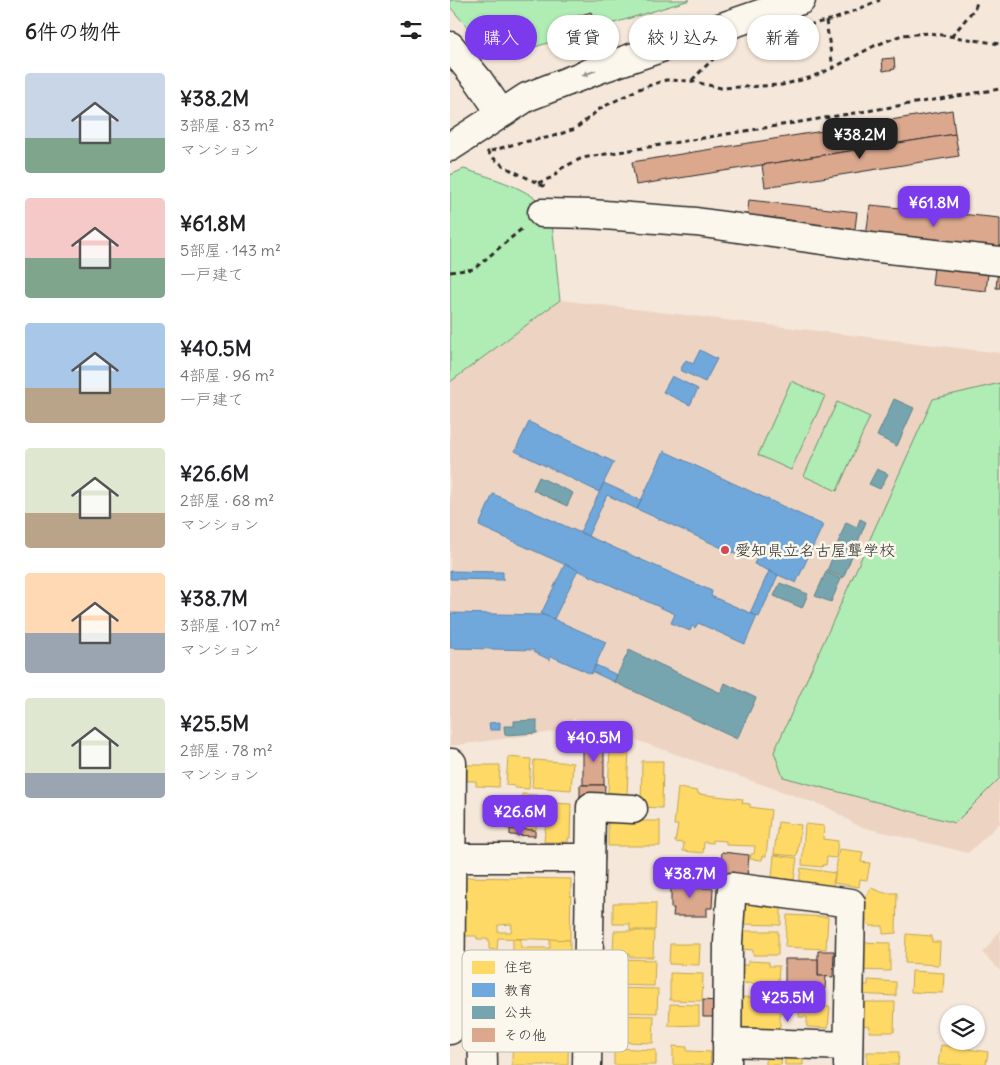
<!DOCTYPE html>
<html lang="ja">
<meta charset="utf-8">
<style>
:root{--surface:#fff;--page:#f6f6f6;--text:#202124;--muted:#757577;--accent:#7c3aed}
body{margin:0;font-family:Delius,"Klee One",sans-serif;background:var(--page);color:var(--text);height:100vh;display:flex;flex-direction:column;font-size:19px;white-space:nowrap}
*{box-sizing:border-box;margin:0}
p{font-size:16px;color:var(--muted)}
.icon{flex:none;width:28px;height:28px;fill:none;stroke:currentColor;stroke-width:2;stroke-linecap:round;stroke-linejoin:round}
.map{position:relative;flex:1;overflow:hidden}
.sheet{display:flex;flex-direction:column;background:var(--surface);width:450px}
.sheet>*{flex:none}
.hud{position:absolute;left:15px;top:15px;width:460px;height:45px;display:flex;gap:10px}
.tools{position:absolute;left:490px;top:1005px;display:grid;gap:10px}
.tools a{display:grid;place-items:center;width:45px;height:45px;border-radius:50%;background:var(--surface);box-shadow:0 1px 4px #0004;font-size:25px}
.price{position:absolute;translate:-50% -42px;padding:0 11px;border-radius:10px;background:var(--accent);color:#fff;font-size:16px;line-height:32px;filter:drop-shadow(0 1px 2px #0008)}
.price::after{content:'';position:absolute;left:50%;top:30px;width:15px;height:11px;margin-left:-8px;background:inherit;clip-path:polygon(0 0,100% 0,50% 100%)}
.price.current{background:#222;color:#fff}
ul{padding:0;list-style:none}
li{display:flex;align-items:center;gap:15px;height:125px;padding:0 25px}
li span{display:grid;place-items:center;flex:none;width:140px;height:100px;border-radius:5px;color:#555}
li>.icon{margin-inline-start:auto}
span .icon{width:60px;height:60px;fill:#fffc;stroke-width:1}
li b{font-size:21px}
h2{display:flex;justify-content:space-between;align-items:center;height:60px;padding:0 25px;font-size:21px}
.tag{padding:0 18px;border-radius:22px;background:var(--surface);box-shadow:0 1px 4px #0004;font-size:18px;line-height:45px}
.tag.current{background:var(--accent);color:#fff}
main{display:flex;flex:1;min-height:0}
.map>svg:first-child{display:block}
.built{fill:#edd4c2}
.green{fill:#afedb4;stroke:#6d8c70}
.homes{fill:#ffd966;stroke:#bfa554;fill-rule:evenodd}
.schools{fill:#6fa8dc;stroke:#5b82a7}
.public{fill:#76a5af;stroke:#608087}
.building{fill:#dba88e;stroke:#2b2b2b}
.lines{fill:none;stroke-linecap:round;stroke-linejoin:round}
.minor-casing{stroke:#2b2b2b;stroke-width:31}
.path{stroke:#2b2b2b;stroke-width:3;stroke-dasharray:5 4;stroke-linecap:butt}
.minor{stroke:#fbf7ec;stroke-width:28}
.oneway{fill:#93918c}
.poi-dot{fill:#d1495b;stroke:#fbf7ec;stroke-width:2}
.labels{text-anchor:middle;stroke-width:5;stroke-linejoin:round;paint-order:stroke}
.poi-label{font-size:16px;fill:#2b2b2b;stroke:#fbf7ec;text-anchor:start}
.key{fill:#fbf7ec;stroke:#bdbab2;stroke-width:1}
.key-label{font-size:14px;fill:#2b2b2b}
</style>
<main>
<section class="sheet">
<h2>6件の物件<svg class="icon" aria-label="filters" viewBox="0 0 24 24"><path d="M4 7h16M4 17h16"/><circle cx="9" cy="7" r="2"/><circle cx="15" cy="17" r="2"/></svg></h2>
<ul>
<li><span style="background:linear-gradient(#c9d6e8 65%,#7fa58c 0)"><svg class="icon" aria-label="home" viewBox="0 0 24 24"><path d="M3 11l9-7 9 7M6 9v11h12V9"/></svg></span><div><b>¥38.2M</b><p>3部屋 · 83 m²</p><p>マンション</p></div></li>
<li><span style="background:linear-gradient(#f6c9c9 60%,#7fa58c 0)"><svg class="icon" aria-label="home" viewBox="0 0 24 24"><path d="M3 11l9-7 9 7M6 9v11h12V9"/></svg></span><div><b>¥61.8M</b><p>5部屋 · 143 m²</p><p>一戸建て</p></div></li>
<li><span style="background:linear-gradient(#a9c7e8 65%,#b9a48a 0)"><svg class="icon" aria-label="home" viewBox="0 0 24 24"><path d="M3 11l9-7 9 7M6 9v11h12V9"/></svg></span><div><b>¥40.5M</b><p>4部屋 · 96 m²</p><p>一戸建て</p></div></li>
<li><span style="background:linear-gradient(#dfe7d0 65%,#b9a48a 0)"><svg class="icon" aria-label="home" viewBox="0 0 24 24"><path d="M3 11l9-7 9 7M6 9v11h12V9"/></svg></span><div><b>¥26.6M</b><p>2部屋 · 68 m²</p><p>マンション</p></div></li>
<li><span style="background:linear-gradient(#ffd9b3 60%,#9aa5b1 0)"><svg class="icon" aria-label="home" viewBox="0 0 24 24"><path d="M3 11l9-7 9 7M6 9v11h12V9"/></svg></span><div><b>¥38.7M</b><p>3部屋 · 107 m²</p><p>マンション</p></div></li>
<li><span style="background:linear-gradient(#dfe7d0 75%,#9aa5b1 0)"><svg class="icon" aria-label="home" viewBox="0 0 24 24"><path d="M3 11l9-7 9 7M6 9v11h12V9"/></svg></span><div><b>¥25.5M</b><p>2部屋 · 78 m²</p><p>マンション</p></div></li>
</ul>
</section>
<div class="map">
<svg width="550" height="1065" viewBox="0 0 550 1065">
<rect width="100%" height="100%" fill="#f5e7d9"/>
<filter id="ink" filterUnits="userSpaceOnUse"><feTurbulence type="fractalNoise" baseFrequency=".02" numOctaves="2"/><feDisplacementMap in="SourceGraphic" scale="10" xChannelSelector="R" yChannelSelector="G"/><feConvolveMatrix kernelMatrix="1 2 1 2 8 2 1 2 1" color-interpolation-filters="sRGB"/></filter>
<g filter="url(#ink)">
<g class="built">
<path d="M 110,300 L 550,353 L 550,823 L 518,853 L 408,826 L 379,808 L 123,718 L 117,730 L 0,746 L 0,382 Z"/>
<path d="M 550,930 L 550,971 L 533,953 Z"/>
</g>
<g class="green">
<path d="M 0,0 L 240,0 L 45,59 L 0,7 Z"/>
<path d="M 14,169 C 39,177 84,189 99,212 C 103,218 108,287 110,300 L 0,382 L 0,175 Z"/>
<path d="M 341,381 L 375,396 L 341,470 L 308,455 Z"/>
<path d="M 550,383 L 550,778 L 505,823 L 333,777 L 324,752 L 483,399 Z"/>
<path d="M 387,402 L 420,417 L 387,491 L 354,476 Z"/>
</g>
<g class="homes">
<path d="M 160,747 L 179,748 L 177,794 L 158,793 Z"/>
<path d="M 58,757 L 81,759 L 79,789 L 65,788 L 65,786 L 56,785 Z"/>
<path d="M 84,760 L 123,763 L 121,790 L 82,787 Z"/>
<path d="M 192,761 L 213,761 L 212,808 L 191,807 Z"/>
<path d="M 17,765 L 50,765 L 49,787 L 26,786 L 26,781 L 17,781 Z"/>
<path d="M 228,788 L 248,791 L 248,794 L 293,799 L 292,803 L 300,804 L 300,807 L 321,810 L 316,856 L 313,856 L 312,860 L 300,859 L 301,854 L 304,854 L 305,846 L 276,845 L 276,841 L 263,840 L 263,843 L 254,842 L 253,853 L 233,851 L 234,843 L 225,842 L 228,825 L 224,825 Z"/>
<path d="M 72,794 L 87,795 L 86,830 L 56,829 L 56,800 L 72,800 Z"/>
<path d="M 99,803 L 121,804 L 120,838 L 118,838 L 118,842 L 94,842 L 96,821 L 94,821 L 94,806 L 99,805 Z"/>
<path d="M 158,818 L 175,821 L 210,821 L 210,846 L 158,846 Z"/>
<path d="M 328,822 L 351,825 L 347,856 L 324,854 Z"/>
<path d="M 355,824 L 374,826 L 373,839 L 388,841 L 386,858 L 377,857 L 376,865 L 373,865 L 372,867 L 352,865 Z"/>
<path d="M 389,849 L 413,852 L 411,862 L 420,863 L 417,880 L 410,879 L 409,887 L 384,883 Z"/>
<path d="M 324,855 L 347,858 L 344,880 L 322,877 Z"/>
<path d="M 351,868 L 385,873 L 381,895 L 348,890 Z"/>
<path d="M 13,877 L 121,879 L 120,940 L 48,938 L 47,950 L 39,949 L 39,939 L 27,939 L 27,936 L 12,936 ZM 62,924 L 61,932 L 48,932 L 48,925 Z"/>
<path d="M 421,888 L 434,893 L 447,893 L 446,933 L 433,934 L 433,926 L 420,926 L 409,911 Z"/>
<path d="M 291,896 L 331,901 L 331,925 L 290,924 Z"/>
<path d="M 163,903 L 206,903 L 205,930 L 180,930 L 180,924 L 163,924 Z"/>
<path d="M 337,915 L 378,917 L 376,949 L 335,947 Z"/>
<path d="M 164,931 L 204,931 L 203,957 L 179,957 L 179,953 L 163,953 Z"/>
<path d="M 292,931 L 328,931 L 328,955 L 303,955 L 303,950 L 291,949 Z"/>
<path d="M 456,934 L 482,936 L 482,942 L 490,942 L 489,965 L 455,963 Z"/>
<path d="M 63,939 L 71,939 L 71,948 L 100,948 L 100,939 L 120,940 L 118,1065 L 62,1065 L 64,986 L 52,986 L 52,975 L 63,976 ZM 69,986 L 80,986 L 80,992 L 77,992 L 77,1007 L 69,1007 ZM 69,1034 L 78,1034 L 77,1046 L 68,1046 Z"/>
<path d="M 407,942 L 440,943 L 440,971 L 406,970 Z"/>
<path d="M 220,944 L 250,944 L 249,965 L 219,964 Z"/>
<path d="M 163,959 L 205,960 L 204,986 L 162,985 Z"/>
<path d="M 298,961 L 319,962 L 319,966 L 329,966 L 328,984 L 288,983 L 289,965 L 298,965 Z"/>
<path d="M 462,971 L 494,973 L 493,993 L 461,992 Z"/>
<path d="M 220,973 L 253,974 L 252,1001 L 220,1000 Z"/>
<path d="M 418,980 L 446,982 L 446,996 L 405,994 L 405,985 L 418,985 Z"/>
<path d="M 163,988 L 208,989 L 207,1013 L 162,1012 Z"/>
<path d="M 287,997 L 330,998 L 330,1029 L 286,1028 Z"/>
<path d="M 413,1002 L 445,1002 L 444,1032 L 419,1032 L 420,1026 L 412,1025 Z"/>
<path d="M 220,1004 L 249,1005 L 249,1025 L 219,1026 Z"/>
<path d="M 350,1005 L 380,1007 L 378,1028 L 357,1027 L 357,1017 L 349,1017 Z"/>
<path d="M 163,1015 L 204,1016 L 203,1043 L 177,1042 L 177,1038 L 162,1037 Z"/>
<path d="M 491,1045 L 538,1052 L 536,1065 L 488,1065 Z"/>
<path d="M 223,1046 L 237,1047 L 237,1051 L 261,1052 L 260,1065 L 223,1065 Z"/>
<path d="M 164,1048 L 206,1050 L 206,1065 L 164,1065 Z"/>
<path d="M 335,1050 L 353,1051 L 353,1065 L 335,1065 Z"/>
<path d="M 417,1052 L 449,1052 L 448,1065 L 417,1065 Z"/>
<path d="M 316,1055 L 332,1055 L 331,1065 L 316,1065 Z"/>
</g>
<g class="schools">
<path d="M 250,350 L 267,359 L 255,382 L 230,370 L 236,360 L 243,364 Z"/>
<path d="M 222,376 L 248,389 L 240,405 L 213,392 Z"/>
<path d="M 79,422 L 164,462 L 149,492 L 65,451 Z"/>
<path d="M 214,451 L 373,525 L 346,583 L 304,564 L 312,547 L 304,543 L 296,559 L 187,509 Z"/>
<path d="M 154,483 L 191,500 L 187,509 L 157,495 L 138,536 L 130,532 Z"/>
<path d="M 43,494 L 262,591 L 261,596 L 307,616 L 295,644 L 248,623 L 245,628 L 242,626 L 240,631 L 221,623 L 225,614 L 29,526 Z"/>
<path d="M 115,564 L 128,570 L 104,619 L 91,614 Z"/>
<path d="M 0,571 L 53,572 L 53,580 L 0,579 Z"/>
<path d="M 319,571 L 328,575 L 309,617 L 300,613 Z"/>
<path d="M 0,613 L 94,615 L 156,642 L 141,674 L 101,656 L 100,660 L 84,652 L 84,650 L 0,648 Z"/>
<path d="M 146,665 L 167,675 L 164,682 L 143,672 Z"/>
<path d="M 50,722 L 50,730 L 40,730 L 39,723 Z"/>
</g>
<g class="public">
<path d="M 444,399 L 464,408 L 447,446 L 427,436 Z"/>
<path d="M 427,469 L 438,474 L 430,489 L 419,484 Z"/>
<path d="M 89,477 L 123,493 L 117,506 L 83,490 Z"/>
<path d="M 410,519 L 416,522 L 393,578 L 377,571 L 396,522 L 407,527 Z"/>
<path d="M 376,572 L 391,579 L 381,602 L 365,596 Z"/>
<path d="M 330,583 L 358,594 L 352,608 L 324,596 Z"/>
<path d="M 179,650 L 271,693 L 275,683 L 306,698 L 287,739 L 164,682 Z"/>
<path d="M 87,720 L 87,733 L 55,735 L 54,726 L 64,726 L 64,721 Z"/>
</g>
<g class="building">
<path d="M 141,12 L 145,24 L 132,28 L 128,16 Z"/>
<path d="M 444,58 L 445,69 L 433,71 L 432,59 Z"/>
<path d="M 502,110 L 505,134 L 186,185 L 182,162 Z"/>
<path d="M 505,134 L 509,156 L 315,187 L 312,165 Z"/>
<path d="M 299,200 L 407,212 L 404,237 L 296,224 Z"/>
<path d="M 420,205 L 550,218 L 550,251 L 416,237 Z"/>
<path d="M 484,267 L 538,273 L 536,291 L 482,285 Z"/>
<path d="M 548,269 L 550,269 L 550,288 L 546,288 Z"/>
<path d="M 139,739 L 154,739 L 154,785 L 133,785 L 133,746 L 139,746 Z"/>
<path d="M 130,785 L 155,785 L 154,803 L 138,799 L 130,799 Z"/>
<path d="M 60,829 L 85,830 L 85,836 L 60,835 Z"/>
<path d="M 272,852 L 299,855 L 297,877 L 270,874 Z"/>
<path d="M 221,880 L 240,880 L 240,888 L 263,888 L 262,908 L 257,908 L 257,916 L 223,916 L 224,908 L 221,908 Z"/>
<path d="M 368,951 L 384,951 L 383,977 L 368,976 Z"/>
<path d="M 335,959 L 368,959 L 368,976 L 376,976 L 375,989 L 335,988 Z"/>
<path d="M 253,1000 L 266,1001 L 266,1017 L 253,1017 Z"/>
</g>
<g class="lines">
<g class="minor-casing">
<g id="minor">
<path d="M 0,46 L 29,81 L 51,113"/>
<path d="M 0,147 L 77,97 L 152,68 L 351,0"/>
<path d="M 92,213 L 141,214 L 246,222 L 429,248 L 550,261"/>
<path d="M 0,763 L 2,763 L 0,1030"/>
<path d="M 1,858 L 140,858"/>
<path d="M 0,996 L 32,1017 L 33,1065"/>
<path d="M 277,1042 L 398,1046"/>
<path d="M 137,1065 L 141,807 L 183,809"/>
<path d="M 277,1065 L 278,942 L 282,887 L 401,903 L 398,1065"/>
</g>
</g>
<g class="path">
<path d="M 376,21 L 383,68"/>
<path d="M 359,25 L 387,18 L 430,0"/>
<path d="M 502,36 L 525,8 L 528,0"/>
<path d="M 242,80 L 266,56"/>
<path d="M 37,151 C 52,170 75,175 95,187"/>
<path d="M 41,151 L 68,143 L 101,137 L 125,129 L 151,108 L 189,89 L 216,80 L 241,81 L 271,88 L 332,85 L 359,78 L 383,68 L 424,46 L 452,35 L 479,33 L 550,44"/>
<path d="M 88,183 L 103,177 L 112,168 L 132,158 L 550,89"/>
<path d="M 0,272 L 24,269 L 74,227"/>
</g>
<use href="#minor" class="minor"/>
</g>
<defs><path id="oneway-solid" d="M-6-.8H1V-3.2L6.5 0L1 3.2V.8H-6Z" transform="scale(1.25)"/></defs>
<use class="oneway" href="#oneway-solid" transform="translate(139 73) rotate(159)"/>
</g>
<circle class="poi-dot" cx="275" cy="550" r="5"/>
<g class="labels">
<g class="poi-label">
<text x="285" y="556">愛知県立名古屋聾学校</text>
</g>
</g>
<rect x="12" y="950" width="166" height="102" rx="8" class="key"/>
<rect x="22" y="961" width="23" height="13" fill="#ffd966"/>
<rect x="22" y="983" width="23" height="14" fill="#6fa8dc"/>
<rect x="22" y="1006" width="23" height="13" fill="#76a5af"/>
<rect x="22" y="1028" width="23" height="14" fill="#dba88e"/>
<g class="key-label">
<text x="54" y="972">住宅</text>
<text x="54" y="995">教育</text>
<text x="54" y="1017">公共</text>
<text x="54" y="1040">その他</text>
</g>
</svg>
<div class="tools">
<a><svg class="icon" aria-label="layers" viewBox="0 0 24 24"><path d="M12 4l9 5-9 5-9-5zM3 14l9 5 9-5"/></svg></a>
</div>
<b class="price current" style="left:410px;top:160px">¥38.2M</b>
<b class="price" style="left:484px;top:228px">¥61.8M</b>
<b class="price" style="left:144px;top:763px">¥40.5M</b>
<b class="price" style="left:70px;top:837px">¥26.6M</b>
<b class="price" style="left:240px;top:899px">¥38.7M</b>
<b class="price" style="left:338px;top:1023px">¥25.5M</b>
<div class="hud">
<a class="tag current">購入</a>
<a class="tag">賃貸</a>
<a class="tag">絞り込み</a>
<a class="tag">新着</a>
</div>
</div>
</main>
